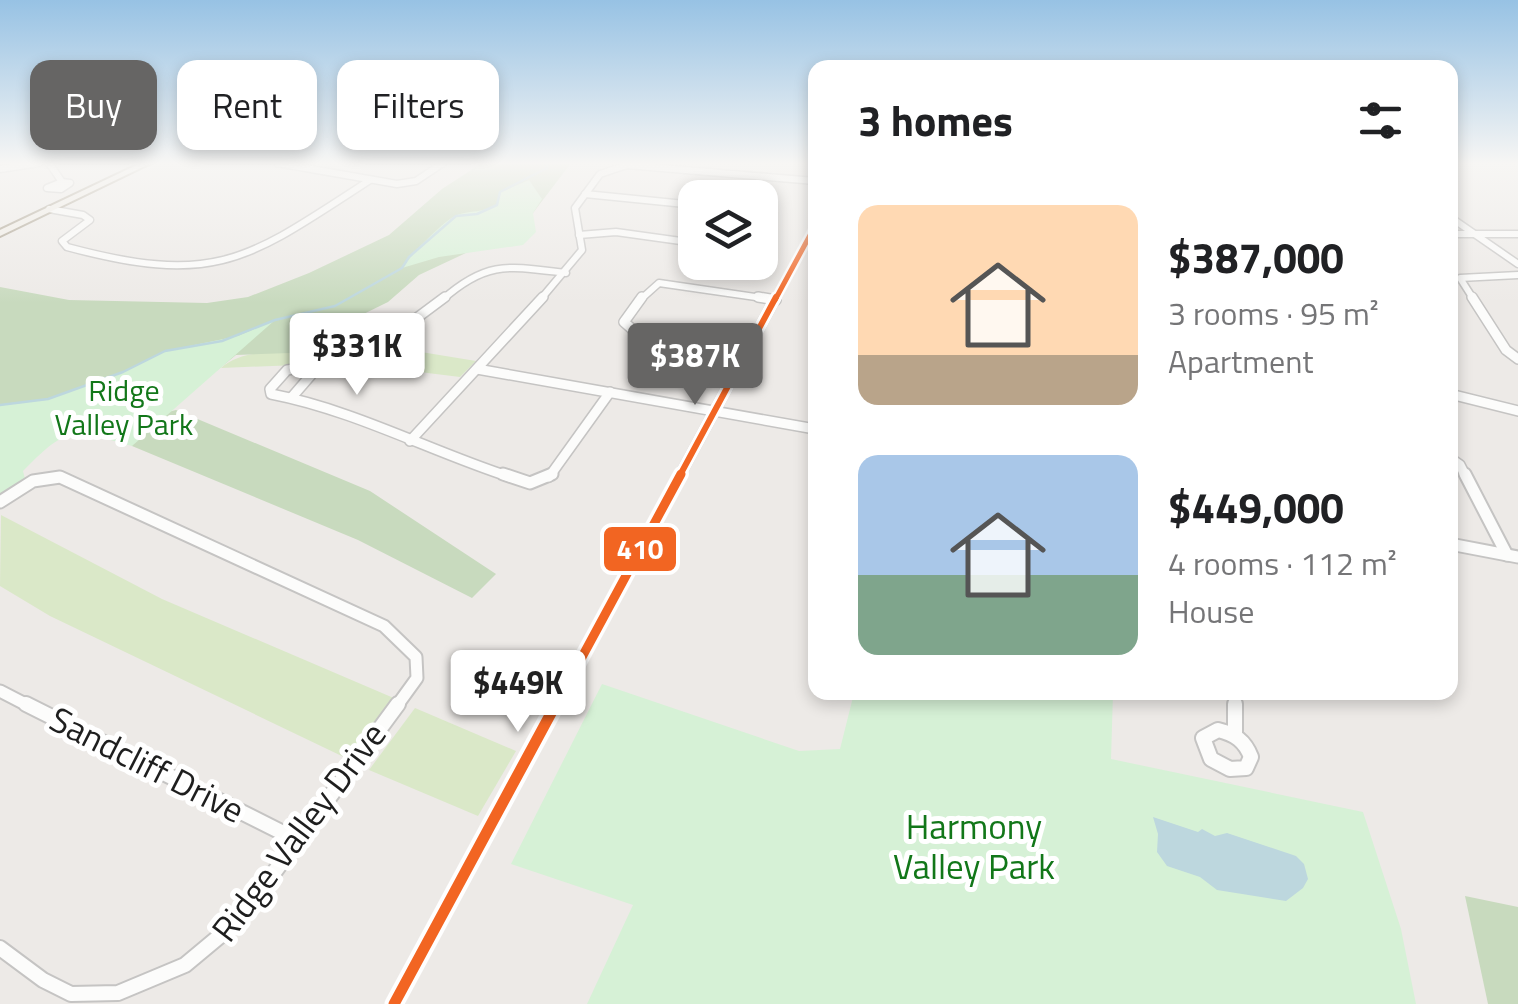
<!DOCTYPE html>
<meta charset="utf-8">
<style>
:root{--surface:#fff;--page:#f6f6f6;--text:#202124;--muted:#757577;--accent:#666564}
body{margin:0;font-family:"Titillium Web",sans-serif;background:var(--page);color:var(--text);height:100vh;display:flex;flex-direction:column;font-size:38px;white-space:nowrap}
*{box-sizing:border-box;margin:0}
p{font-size:32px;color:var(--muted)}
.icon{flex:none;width:55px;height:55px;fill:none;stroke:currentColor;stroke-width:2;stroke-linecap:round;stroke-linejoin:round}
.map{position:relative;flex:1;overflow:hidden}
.details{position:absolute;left:808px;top:60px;width:650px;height:640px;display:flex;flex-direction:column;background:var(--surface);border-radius:20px;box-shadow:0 5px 15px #0003}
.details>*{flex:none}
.banner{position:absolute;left:30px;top:60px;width:628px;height:90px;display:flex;gap:20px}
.fabs{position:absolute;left:678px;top:180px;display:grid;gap:20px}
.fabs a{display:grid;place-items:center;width:100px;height:100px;border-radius:20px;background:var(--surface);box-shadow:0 5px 15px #0003;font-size:50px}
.price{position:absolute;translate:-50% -85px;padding:0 22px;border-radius:10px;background:#fff;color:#222;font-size:32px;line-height:65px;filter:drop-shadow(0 2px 5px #0008)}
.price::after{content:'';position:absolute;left:50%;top:60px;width:30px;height:22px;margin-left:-15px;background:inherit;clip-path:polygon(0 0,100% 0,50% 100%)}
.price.active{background:var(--accent);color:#fff}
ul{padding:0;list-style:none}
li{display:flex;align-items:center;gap:30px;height:250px;padding:0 50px}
li span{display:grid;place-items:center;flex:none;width:280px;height:200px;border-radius:20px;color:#555}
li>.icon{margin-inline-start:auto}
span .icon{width:120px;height:120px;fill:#fffc;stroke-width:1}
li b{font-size:42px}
h2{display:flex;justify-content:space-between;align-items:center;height:120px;padding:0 50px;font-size:42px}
.pill{padding:0 35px;border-radius:20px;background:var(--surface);box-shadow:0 5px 15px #0003;font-size:35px;line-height:90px}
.pill.active{background:var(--accent);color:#fff}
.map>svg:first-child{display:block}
.grass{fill:#dae8c8}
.forest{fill:#c8dabe}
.park{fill:#d6f1d6}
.water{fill:#bdd7de}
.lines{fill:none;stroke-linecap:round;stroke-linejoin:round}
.stream{stroke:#bdd7de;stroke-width:2.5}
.minor-far3-casing{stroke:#c5c4c3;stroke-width:9}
.minor-far2-casing{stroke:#c5c4c3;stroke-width:12}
.minor-far1-casing{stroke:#c5c4c3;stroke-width:15}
.minor-casing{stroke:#c5c4c3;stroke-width:18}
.major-casing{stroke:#a29885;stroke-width:4}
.minor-far3{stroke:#fcfcfb;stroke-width:6}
.minor-far2{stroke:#fcfcfb;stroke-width:9}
.minor-far1{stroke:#fcfcfb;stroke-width:11}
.minor{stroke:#fcfcfb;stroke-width:14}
.major{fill:#f0ece5;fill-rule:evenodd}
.bus-1-far3-casing{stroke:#fff;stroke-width:10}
.bus-1-far2-casing{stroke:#fff;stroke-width:12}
.bus-1-far1-casing{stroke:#fff;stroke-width:16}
.bus-1-casing{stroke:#fff;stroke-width:19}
.bus-1-far3{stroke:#f26522;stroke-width:5}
.bus-1-far2{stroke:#f26522;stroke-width:6}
.bus-1-far1{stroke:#f26522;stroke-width:9}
.bus-1{stroke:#f26522;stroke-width:11}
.labels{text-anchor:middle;stroke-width:10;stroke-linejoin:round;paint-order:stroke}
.park-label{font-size:30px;fill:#127719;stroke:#fff}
.near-street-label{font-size:35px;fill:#1e1e1e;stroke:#fff}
.near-park-label{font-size:35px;fill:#127719;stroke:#fff}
.line-badge{stroke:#fff;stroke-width:4}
.badge-label{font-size:28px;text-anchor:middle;font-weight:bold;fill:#fff}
</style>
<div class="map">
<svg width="1518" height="1004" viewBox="0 0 1518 1004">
<rect width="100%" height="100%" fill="#edeae7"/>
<g class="grass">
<path d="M 311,347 L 415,351 L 476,361 L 460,377 L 347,363 L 221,368 C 245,347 281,355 311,347 Z"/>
<path d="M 1,515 L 162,599 L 396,699 L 348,759 L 50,616 L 0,586 Z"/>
<path d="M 415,708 L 516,751 L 478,816 L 369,770 Z"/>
</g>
<g class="forest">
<path d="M 482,163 L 571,163 L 533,213 L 468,252 L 419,275 L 388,302 L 327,332 L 311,347 L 290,353 L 236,355 L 164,413 L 176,410 L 370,491 L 496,574 L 472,598 L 358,540 L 132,446 L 120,427 L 0,423 L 0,287 L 69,300 L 207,303 L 248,297 L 309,273 L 389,235 L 442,189 Z"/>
<path d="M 1465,896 L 1518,907 L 1518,1004 L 1488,1004 Z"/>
</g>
<g class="park">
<path d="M 529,180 L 542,199 L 533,213 L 536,232 L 523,245 L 439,257 L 402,268 C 409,257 444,220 457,215 C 471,210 483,213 497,205 L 501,192 Z"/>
<path d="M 275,320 L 132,446 C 72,429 68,425 23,471 L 25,479 L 0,495 L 0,405 L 48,399 L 123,372 L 165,351 L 238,336 Z"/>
<path d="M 602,684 L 799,751 L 840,749 L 854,693 L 1113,693 L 1111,759 L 1363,812 L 1401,929 L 1416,1004 L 587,1004 L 633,905 L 511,864 Z"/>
</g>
<path class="water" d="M 1153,817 L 1198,832 L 1202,829 L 1215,836 L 1227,833 L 1296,856 L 1304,864 L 1308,879 L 1303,888 L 1286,901 L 1217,890 L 1200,877 L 1167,866 L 1157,852 L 1158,834 Z"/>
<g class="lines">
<path class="stream" d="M 0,405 L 48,399 L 123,372 L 165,351 L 222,341 L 275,320 L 335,306 L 402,268 L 409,257 L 456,216 L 477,214 L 497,205 L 500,192 L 547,168 L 546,163"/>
<g class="minor-far3-casing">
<g id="minor-far3">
<path d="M 49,163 L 62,182"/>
<path d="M 277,163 L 397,184 L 416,181 L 443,163"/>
<path d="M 0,169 L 39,163"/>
<path d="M 62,182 L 70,183 L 61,189 L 47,188 Z"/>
<path d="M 585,194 L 695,205"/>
<path d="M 49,209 L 83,215 L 90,220 L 62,241 L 67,247 C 217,287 247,260 370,180"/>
<path d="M 1450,217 L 1518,264"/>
<path d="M 1450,234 L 1518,234"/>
<path d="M 579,235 L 616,232 L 695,243"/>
<path d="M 442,300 C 487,260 509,266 566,273"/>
<path d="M 540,300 L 582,250 L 575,208 L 600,174 L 627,165 L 815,181"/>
<path d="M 640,300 L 659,283 L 776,300"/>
<path d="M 775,300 L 815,226"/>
<path d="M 1474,300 L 1460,278 L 1518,275"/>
</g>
</g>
<g class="minor-far2-casing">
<g id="minor-far2">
<path d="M 642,297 L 624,322 L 632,329 L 749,349"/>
<path d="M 758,297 L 776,300"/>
<path d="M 1472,297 L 1506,350 L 1518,359"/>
<path d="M 402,329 L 405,335 L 392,342 L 378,339 L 385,331 Z"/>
<path d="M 402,329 L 445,297"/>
<path d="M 477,369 L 815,429"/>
<path d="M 1450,394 L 1518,411"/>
<path d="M 292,397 L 311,375 L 308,367 L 287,370 L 270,389 L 271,394 C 354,410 430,451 510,477"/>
<path d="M 410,441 L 543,297"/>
<path d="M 1450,458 L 1460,465 L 1466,477"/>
<path d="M 549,477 L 610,392"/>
<path d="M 679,477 L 776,297"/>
</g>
</g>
<g class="minor-far1-casing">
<g id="minor-far1">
<path d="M 503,474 L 530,483 L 552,474"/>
<path d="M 1465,474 L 1507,555"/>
<path d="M 0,502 L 33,481 L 60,477 L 384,626 L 416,657 L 417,678 L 396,707"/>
<path d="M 1450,544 L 1518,557"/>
<path d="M 0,691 L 31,707"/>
<path d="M 1235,692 L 1235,707"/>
<path d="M 555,707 L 681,474"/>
</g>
</g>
<g class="minor-casing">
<g id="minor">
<path d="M 26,704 L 295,839"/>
<path d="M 1235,704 L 1235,734"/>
<path d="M 1218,730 C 1235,734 1245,741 1251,757 L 1246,768 L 1230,769 L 1211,759 L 1203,738 Z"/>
<path d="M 0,948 L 43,980 L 71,994 L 118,993 L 185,965 L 239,920 L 398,704"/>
<path d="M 394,1004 L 556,704"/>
</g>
</g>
<g class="major-casing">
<path id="major" d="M 141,163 L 151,163 L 0,236 L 0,230 Z"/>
</g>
<use href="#minor-far3" class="minor-far3"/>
<use href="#minor-far2" class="minor-far2"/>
<use href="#minor-far1" class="minor-far1"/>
<use href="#minor" class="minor"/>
<use href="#major" class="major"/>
<g class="bus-1-far3-casing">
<path id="bus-1-far3" d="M 775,300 L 815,226"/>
</g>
<g class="bus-1-far2-casing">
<path id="bus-1-far2" d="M 679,477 L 776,297"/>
</g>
<g class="bus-1-far1-casing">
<path id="bus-1-far1" d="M 555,707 L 681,474"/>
</g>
<g class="bus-1-casing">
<path id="bus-1" d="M 394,1004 L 556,704"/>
</g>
<use href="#bus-1-far3" class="bus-1-far3"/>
<use href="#bus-1-far2" class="bus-1-far2"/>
<use href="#bus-1-far1" class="bus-1-far1"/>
<use href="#bus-1" class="bus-1"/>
</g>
<linearGradient id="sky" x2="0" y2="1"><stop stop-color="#97c2e4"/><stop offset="0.54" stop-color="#f7f6f4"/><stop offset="1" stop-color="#f7f6f4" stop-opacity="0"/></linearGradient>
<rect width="1518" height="303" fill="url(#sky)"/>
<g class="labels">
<g class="park-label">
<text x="124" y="401">Ridge<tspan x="124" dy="34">Valley Park</tspan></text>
</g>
<g class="near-street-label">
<text transform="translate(147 765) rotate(27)" y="12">Sandcliff Drive</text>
<text transform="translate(299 832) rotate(-53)" y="12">Ridge Valley Drive</text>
</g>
<g class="near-park-label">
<text x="974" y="839">Harmony<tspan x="974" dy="40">Valley Park</tspan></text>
</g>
</g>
<rect class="line-badge" x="602" y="525" width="76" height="48" rx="10" fill="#f26522"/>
<g class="badge-label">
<text x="640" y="559">410</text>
</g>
</svg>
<div class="fabs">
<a><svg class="icon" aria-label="layers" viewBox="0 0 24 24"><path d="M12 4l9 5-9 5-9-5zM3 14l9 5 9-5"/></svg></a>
</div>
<b class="price" style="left:357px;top:398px">$331K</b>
<b class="price active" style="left:695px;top:408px">$387K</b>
<b class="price" style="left:518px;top:735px">$449K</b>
<div class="banner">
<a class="pill active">Buy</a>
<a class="pill">Rent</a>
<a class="pill">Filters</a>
</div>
<section class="details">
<h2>3 homes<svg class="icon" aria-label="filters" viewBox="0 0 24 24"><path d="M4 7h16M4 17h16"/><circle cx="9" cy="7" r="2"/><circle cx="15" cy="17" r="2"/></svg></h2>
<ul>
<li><span style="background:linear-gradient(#ffd9b3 75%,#b9a48a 0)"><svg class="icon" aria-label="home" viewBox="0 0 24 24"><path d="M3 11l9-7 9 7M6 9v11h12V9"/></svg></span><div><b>$387,000</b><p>3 rooms · 95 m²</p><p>Apartment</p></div></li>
<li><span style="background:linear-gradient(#a9c7e8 60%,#7fa58c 0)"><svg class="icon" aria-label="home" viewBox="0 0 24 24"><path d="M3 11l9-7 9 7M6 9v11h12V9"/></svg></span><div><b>$449,000</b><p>4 rooms · 112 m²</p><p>House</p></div></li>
</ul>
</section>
</div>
